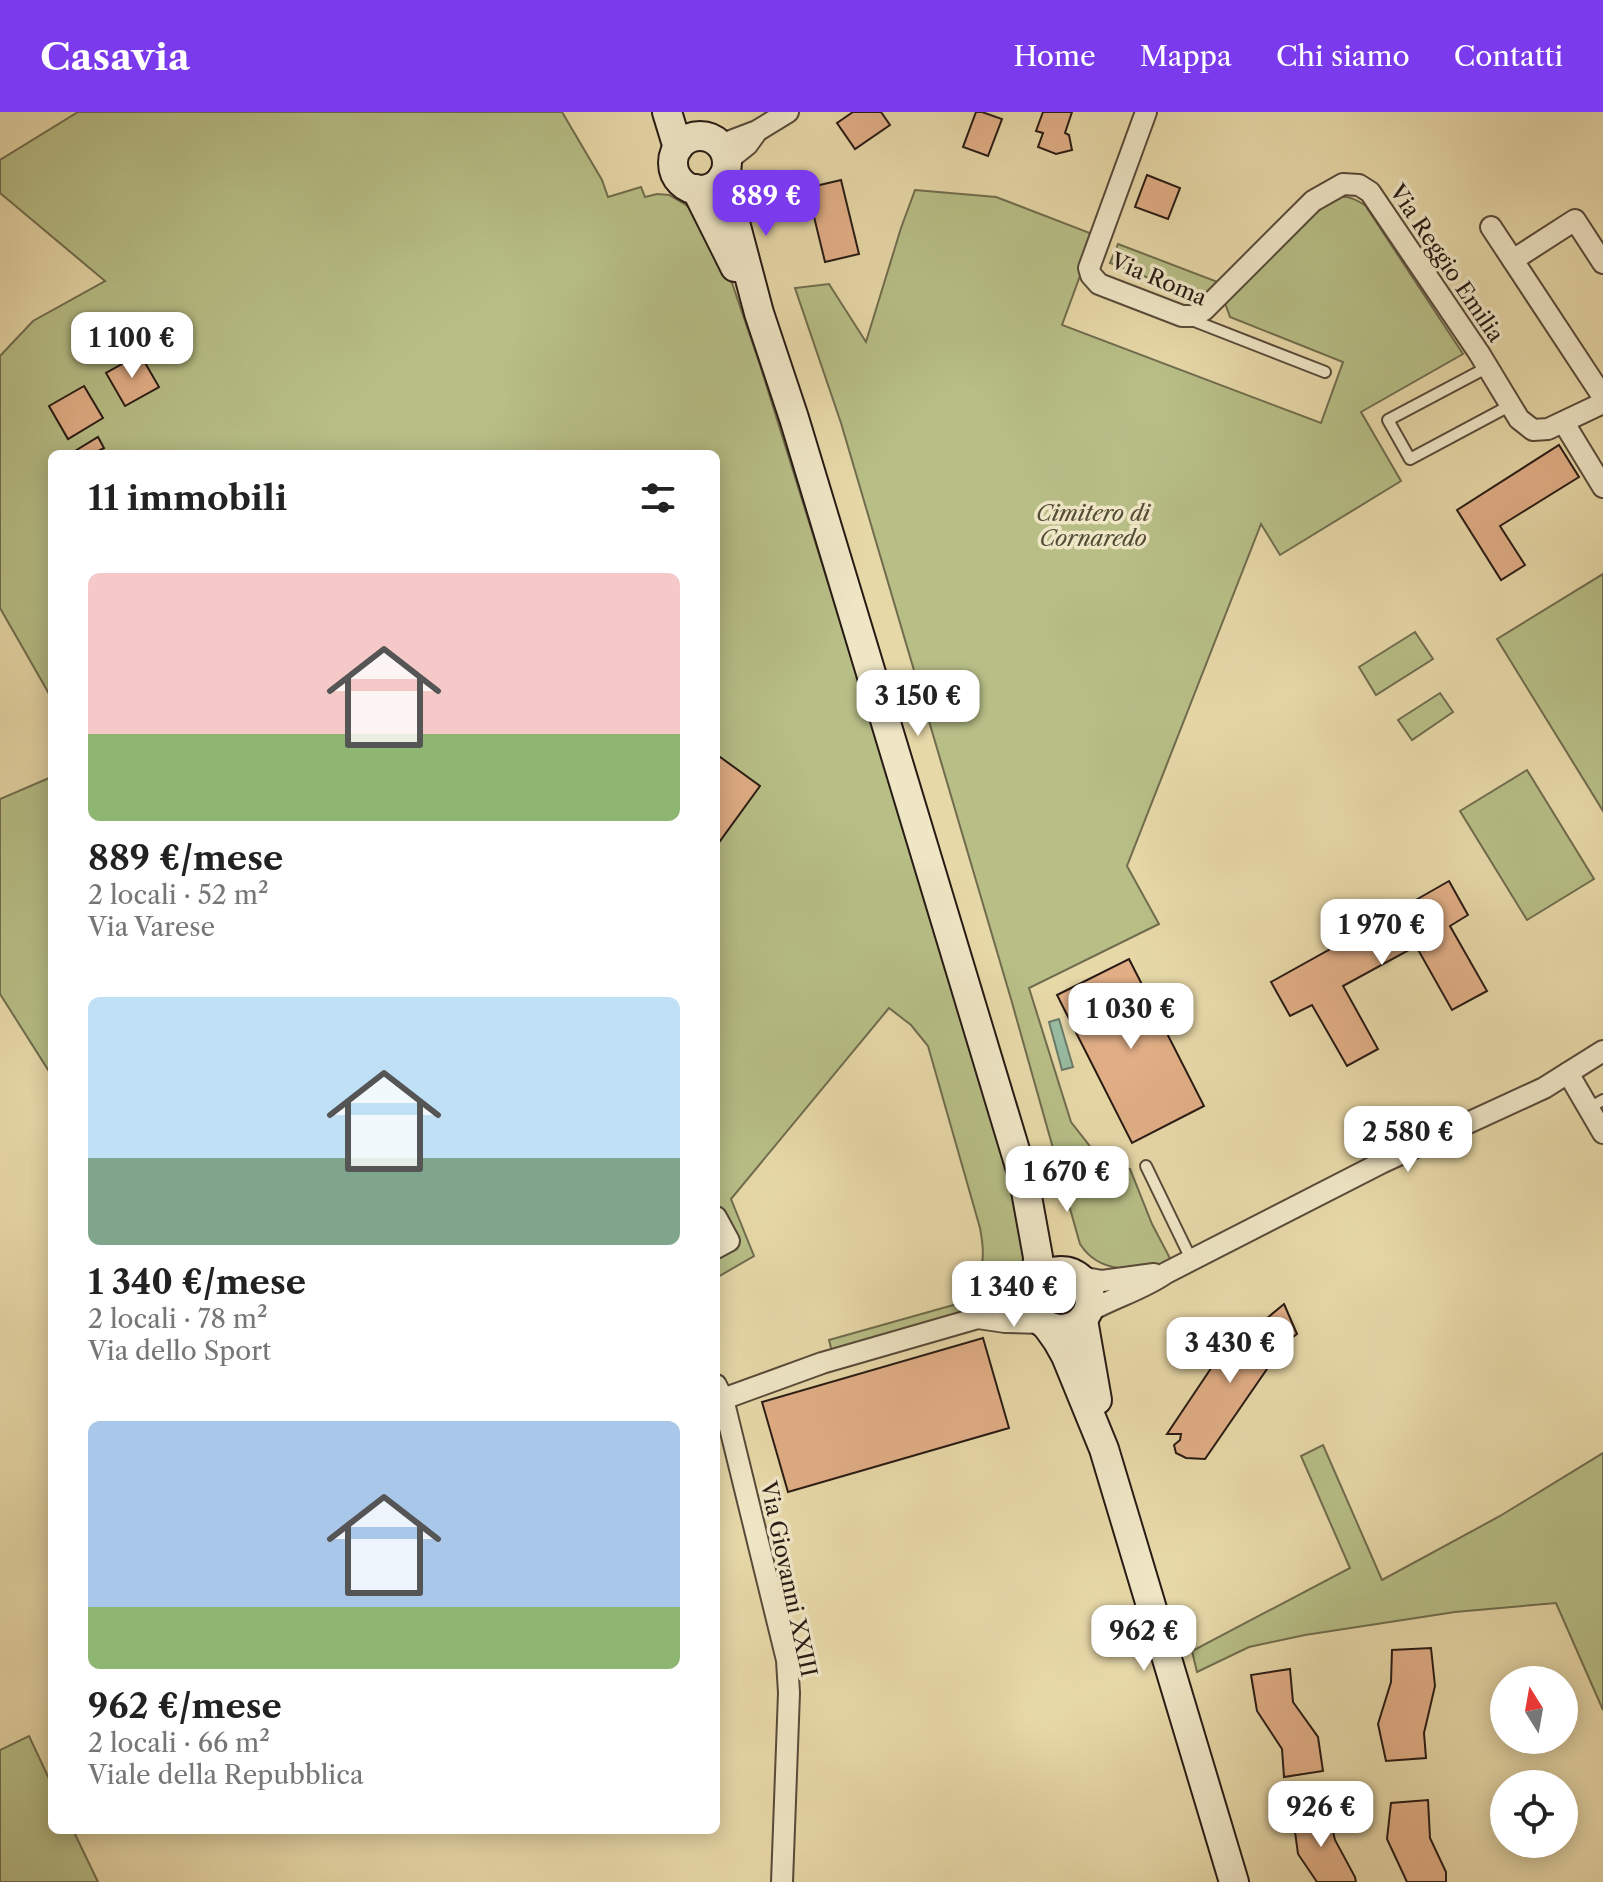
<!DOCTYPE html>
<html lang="it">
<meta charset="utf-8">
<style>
:root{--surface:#fff;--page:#f2f2f2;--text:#222;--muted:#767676;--accent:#7c3aed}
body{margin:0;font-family:"Libre Caslon Text",serif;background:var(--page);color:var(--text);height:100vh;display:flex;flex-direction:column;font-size:30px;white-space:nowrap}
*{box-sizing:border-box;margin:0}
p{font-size:26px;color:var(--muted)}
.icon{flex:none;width:44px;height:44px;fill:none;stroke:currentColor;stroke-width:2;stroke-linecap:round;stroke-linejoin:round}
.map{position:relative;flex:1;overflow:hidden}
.side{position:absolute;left:48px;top:338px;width:672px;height:1384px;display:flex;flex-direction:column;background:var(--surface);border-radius:12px;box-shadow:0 4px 20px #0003}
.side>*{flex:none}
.needle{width:52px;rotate:349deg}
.fabs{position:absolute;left:1490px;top:1554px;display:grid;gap:16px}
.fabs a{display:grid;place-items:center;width:88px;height:88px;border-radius:50%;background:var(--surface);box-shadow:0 4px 20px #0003;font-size:40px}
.price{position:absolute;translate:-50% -68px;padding:0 18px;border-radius:16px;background:#fff;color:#222;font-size:26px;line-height:52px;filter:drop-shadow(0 2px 4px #0008)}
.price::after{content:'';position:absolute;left:50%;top:48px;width:24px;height:18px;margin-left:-12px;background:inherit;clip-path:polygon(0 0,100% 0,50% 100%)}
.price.on{background:var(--accent);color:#fff}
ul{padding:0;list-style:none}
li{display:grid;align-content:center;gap:16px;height:424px;padding:0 40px}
li span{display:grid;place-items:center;height:248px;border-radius:12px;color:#555}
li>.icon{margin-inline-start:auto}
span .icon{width:144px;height:144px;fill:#fffc;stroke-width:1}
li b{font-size:34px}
h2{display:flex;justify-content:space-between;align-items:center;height:96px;padding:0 40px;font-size:34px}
header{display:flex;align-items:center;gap:48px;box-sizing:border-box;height:112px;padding:0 40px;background:var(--accent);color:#fff}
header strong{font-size:38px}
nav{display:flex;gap:44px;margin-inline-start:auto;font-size:28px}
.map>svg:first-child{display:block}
.green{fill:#b7be86;stroke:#706c4d;stroke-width:2}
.water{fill:#98bba2;stroke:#6b7b69;stroke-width:2}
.building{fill:#e1ae86;stroke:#281b14;stroke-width:2}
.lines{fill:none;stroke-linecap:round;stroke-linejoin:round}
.lane-casing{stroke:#584a39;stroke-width:14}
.street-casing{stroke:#584a39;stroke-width:24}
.secondary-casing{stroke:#281b14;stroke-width:32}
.lane{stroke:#efe6c6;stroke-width:10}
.street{stroke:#efe6c6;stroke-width:20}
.secondary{stroke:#efe6c6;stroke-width:28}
.labels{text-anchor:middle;stroke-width:7;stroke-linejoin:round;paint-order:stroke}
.street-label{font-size:22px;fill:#281b14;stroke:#efe6c6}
.park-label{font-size:22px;font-style:italic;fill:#534c36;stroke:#efe6c6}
</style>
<header>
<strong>Casavia</strong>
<nav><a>Home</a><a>Mappa</a><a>Chi siamo</a><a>Contatti</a></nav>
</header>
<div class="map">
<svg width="1603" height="1770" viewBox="0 0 1603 1770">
<rect width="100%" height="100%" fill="#e7d8a8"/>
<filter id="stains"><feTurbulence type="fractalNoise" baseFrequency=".0025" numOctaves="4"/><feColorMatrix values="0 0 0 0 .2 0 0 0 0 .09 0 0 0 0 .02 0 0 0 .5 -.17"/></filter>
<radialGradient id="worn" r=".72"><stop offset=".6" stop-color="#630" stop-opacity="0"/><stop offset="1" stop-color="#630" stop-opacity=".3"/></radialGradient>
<g class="green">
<path d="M 78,0 L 562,0 L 602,68 L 608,85 L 641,75 L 645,85 L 657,82 L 669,83 L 686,93 L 702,106 L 717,127 L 760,253 L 944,842 L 1030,1132 C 1026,1156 1027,1171 1006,1187 L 832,1240 L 829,1228 L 957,1192 L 954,1179 C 986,1165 986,1148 980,1116 L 928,934 L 911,913 L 889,896 L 731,1087 L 754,1144 L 716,1166 L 716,342 L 52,342 L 52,587 L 0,496 L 0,244 L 33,209 L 105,169 L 0,81 L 0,48 Z"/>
<path d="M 915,78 L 996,85 L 1095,123 L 1062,213 L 1321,311 L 1343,250 L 1230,205 L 1225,191 C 1245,170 1318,90 1341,85 C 1350,84 1358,89 1365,93 L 1463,242 L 1361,300 L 1401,369 L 1280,443 L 1261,412 L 1127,754 L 1159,812 L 1029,876 L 1071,1010 L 1104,1052 L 1130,1057 L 1152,1112 L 1172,1150 L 1124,1162 L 1119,1156 C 1102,1154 1089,1146 1080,1132 L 1011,887 L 841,311 L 795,176 L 829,172 L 866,230 L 901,116 Z"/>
<path d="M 1118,132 L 1223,172 L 1205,188 L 1110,151 Z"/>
<path d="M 1603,462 L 1603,699 L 1497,527 Z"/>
<path d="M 1415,520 L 1433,547 L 1376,583 L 1359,555 Z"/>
<path d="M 1440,581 L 1453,600 L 1412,628 L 1398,608 Z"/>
<path d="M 1527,658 L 1594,767 L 1527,808 L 1460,699 Z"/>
<path d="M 49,666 L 52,671 L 52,964 L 0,882 L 0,687 Z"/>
<path d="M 1323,1333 L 1382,1468 L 1500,1404 L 1603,1341 L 1603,1598 L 1556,1491 L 1455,1500 L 1305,1523 L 1249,1535 L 1197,1560 L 1192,1539 L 1350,1456 L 1301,1344 Z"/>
<path d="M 29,1624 L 52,1673 L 52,1718 L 73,1718 L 98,1770 L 0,1770 L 0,1638 Z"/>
</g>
<path class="water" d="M 1059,907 L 1073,955 L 1062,958 L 1049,910 Z"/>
<g class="building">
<path d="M 853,0 L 881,0 L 890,13 L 855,37 L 837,11 Z"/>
<path d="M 976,0 L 982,0 L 1002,7 L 988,44 L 963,35 Z"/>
<path d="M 1043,0 L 1072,0 L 1065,21 L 1069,23 L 1072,38 L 1056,42 L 1038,35 L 1043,21 L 1036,19 Z"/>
<path d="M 1147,63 L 1180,76 L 1168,107 L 1135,95 Z"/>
<path d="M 841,68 L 859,142 L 825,150 L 807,76 Z"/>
<path d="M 140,242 L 159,275 L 125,294 L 106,261 Z"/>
<path d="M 84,274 L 103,306 L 68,327 L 49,294 Z"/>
<path d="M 98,325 L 104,336 L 93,342 L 77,342 L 75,339 Z"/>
<path d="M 1559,333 L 1579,365 L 1500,414 L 1525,453 L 1501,468 L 1457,398 Z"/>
<path d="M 716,642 L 760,674 L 720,729 L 716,726 Z"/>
<path d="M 1449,769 L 1468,803 L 1450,814 L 1487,879 L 1452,898 L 1416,834 L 1343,874 L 1378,937 L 1347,954 L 1312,893 L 1290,904 L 1271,870 L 1341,831 L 1337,823 L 1375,802 L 1379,809 Z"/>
<path d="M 1129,847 L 1204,994 L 1132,1031 L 1057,883 Z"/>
<path d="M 1284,1192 L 1297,1222 L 1285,1231 L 1205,1347 L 1186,1346 L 1176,1341 L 1174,1333 L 1180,1328 L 1181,1322 L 1167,1322 L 1236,1219 L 1248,1226 L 1260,1212 Z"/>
<path d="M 983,1226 L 1009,1316 L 788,1380 L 762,1290 Z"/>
<path d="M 1431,1536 L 1435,1574 L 1424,1621 L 1426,1646 L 1386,1649 L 1378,1612 L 1391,1570 L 1392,1538 Z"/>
<path d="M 1290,1557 L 1293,1590 L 1318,1625 L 1323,1659 L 1284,1665 L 1282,1637 L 1257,1599 L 1251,1563 Z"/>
<path d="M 1428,1688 L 1430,1726 L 1446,1760 L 1446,1770 L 1407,1770 L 1387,1727 L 1391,1691 Z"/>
<path d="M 1328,1699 L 1335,1728 L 1355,1765 L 1356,1770 L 1317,1770 L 1298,1742 L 1293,1705 Z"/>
</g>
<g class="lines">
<g class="lane-casing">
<g id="lane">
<path d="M 1193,204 L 1197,210 L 1325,260"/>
<path d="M 1488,255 L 1388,308 L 1410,347 L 1511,293"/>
<path d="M 1589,996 L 1603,988"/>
<path d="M 1146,1054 L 1192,1149"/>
</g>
</g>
<g class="street-casing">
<g id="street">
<path d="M 1146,0 L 1089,156 L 1091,163 L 1099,172 L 1182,204 L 1193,204 L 1204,198 L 1313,89 L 1343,72 L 1359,73 L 1370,80 L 1479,241 L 1519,307 L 1533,318 L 1548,317 L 1603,291"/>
<path d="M 720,33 L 757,19 L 788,0"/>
<path d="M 727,49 L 747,33 L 755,22"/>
<path d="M 1491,115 L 1603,285"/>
<path d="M 1513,148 L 1575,108 L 1603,151"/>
<path d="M 1564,311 L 1603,375"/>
<path d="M 1568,961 L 1603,1021"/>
<path d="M 716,1105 L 729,1129 L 716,1136"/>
<path d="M 1080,1165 L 1102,1169 L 1154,1162"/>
<path d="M 1088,1200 C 1114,1185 1142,1178 1166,1161 L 1381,1051 L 1544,976 L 1603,939"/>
<path d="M 978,1206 L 1005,1210 L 1042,1211"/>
<path d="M 716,1273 L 723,1287 L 787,1548 L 789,1581 L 782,1770"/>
<path d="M 723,1287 L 822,1251 L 978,1206 L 1032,1179"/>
</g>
</g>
<g class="secondary-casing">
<g id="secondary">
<path d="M 667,0 L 678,36"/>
<circle cx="700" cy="51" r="27"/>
<path d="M 723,65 L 759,201 L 794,306 L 1024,1068 L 1038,1145 L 1037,1170"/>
<path d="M 696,77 L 735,155"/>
<circle cx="1061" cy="1188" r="29"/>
<path d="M 1083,1208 L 1097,1288"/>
<path d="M 1047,1214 L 1057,1228 L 1066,1244 L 1104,1337 L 1234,1770"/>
</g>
</g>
<use href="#lane" class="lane"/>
<use href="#street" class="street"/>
<use href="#secondary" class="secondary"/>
</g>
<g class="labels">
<g class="street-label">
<text transform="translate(1447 151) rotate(56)" y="8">Via Reggio Emilia</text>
<text transform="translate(1159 167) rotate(23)" y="8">Via Roma</text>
<text transform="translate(789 1467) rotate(78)" y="8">Via Giovanni XXIII</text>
</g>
<g class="park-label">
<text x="1093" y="409">Cimitero di<tspan x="1093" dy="25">Cornaredo</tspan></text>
</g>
</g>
<rect width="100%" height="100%" filter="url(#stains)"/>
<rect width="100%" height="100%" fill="url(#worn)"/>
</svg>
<div class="fabs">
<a><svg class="needle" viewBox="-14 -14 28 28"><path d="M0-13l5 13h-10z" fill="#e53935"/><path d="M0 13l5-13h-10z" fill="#767676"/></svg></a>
<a><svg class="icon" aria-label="locate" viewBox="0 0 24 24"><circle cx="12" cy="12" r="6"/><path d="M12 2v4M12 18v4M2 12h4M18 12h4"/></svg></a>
</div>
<b class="price on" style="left:766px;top:126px">889 €</b>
<b class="price" style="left:132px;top:268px">1 100 €</b>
<b class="price" style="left:918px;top:626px">3 150 €</b>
<b class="price" style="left:1382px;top:855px">1 970 €</b>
<b class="price" style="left:1131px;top:939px">1 030 €</b>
<b class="price" style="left:1408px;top:1062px">2 580 €</b>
<b class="price" style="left:1067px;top:1102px">1 670 €</b>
<b class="price" style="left:1014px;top:1217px">1 340 €</b>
<b class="price" style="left:1230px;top:1273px">3 430 €</b>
<b class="price" style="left:1144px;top:1561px">962 €</b>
<b class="price" style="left:1321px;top:1737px">926 €</b>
<section class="side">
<h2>11 immobili<svg class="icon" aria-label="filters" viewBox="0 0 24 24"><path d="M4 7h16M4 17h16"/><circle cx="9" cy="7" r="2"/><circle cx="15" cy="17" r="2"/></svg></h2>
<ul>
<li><span style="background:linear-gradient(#f6c9c9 65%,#8fb573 0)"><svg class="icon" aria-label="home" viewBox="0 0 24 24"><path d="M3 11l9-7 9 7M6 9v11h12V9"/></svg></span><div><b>889 €/mese</b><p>2 locali · 52 m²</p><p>Via Varese</p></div></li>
<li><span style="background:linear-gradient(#bfe0f5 65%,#7fa58c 0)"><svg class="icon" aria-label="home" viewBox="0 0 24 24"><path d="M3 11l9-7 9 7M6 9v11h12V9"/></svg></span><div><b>1 340 €/mese</b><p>2 locali · 78 m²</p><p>Via dello Sport</p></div></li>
<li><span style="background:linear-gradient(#a9c7e8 75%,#8fb573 0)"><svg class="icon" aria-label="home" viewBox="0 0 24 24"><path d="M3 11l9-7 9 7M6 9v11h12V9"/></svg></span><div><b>962 €/mese</b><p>2 locali · 66 m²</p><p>Viale della Repubblica</p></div></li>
</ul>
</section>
</div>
